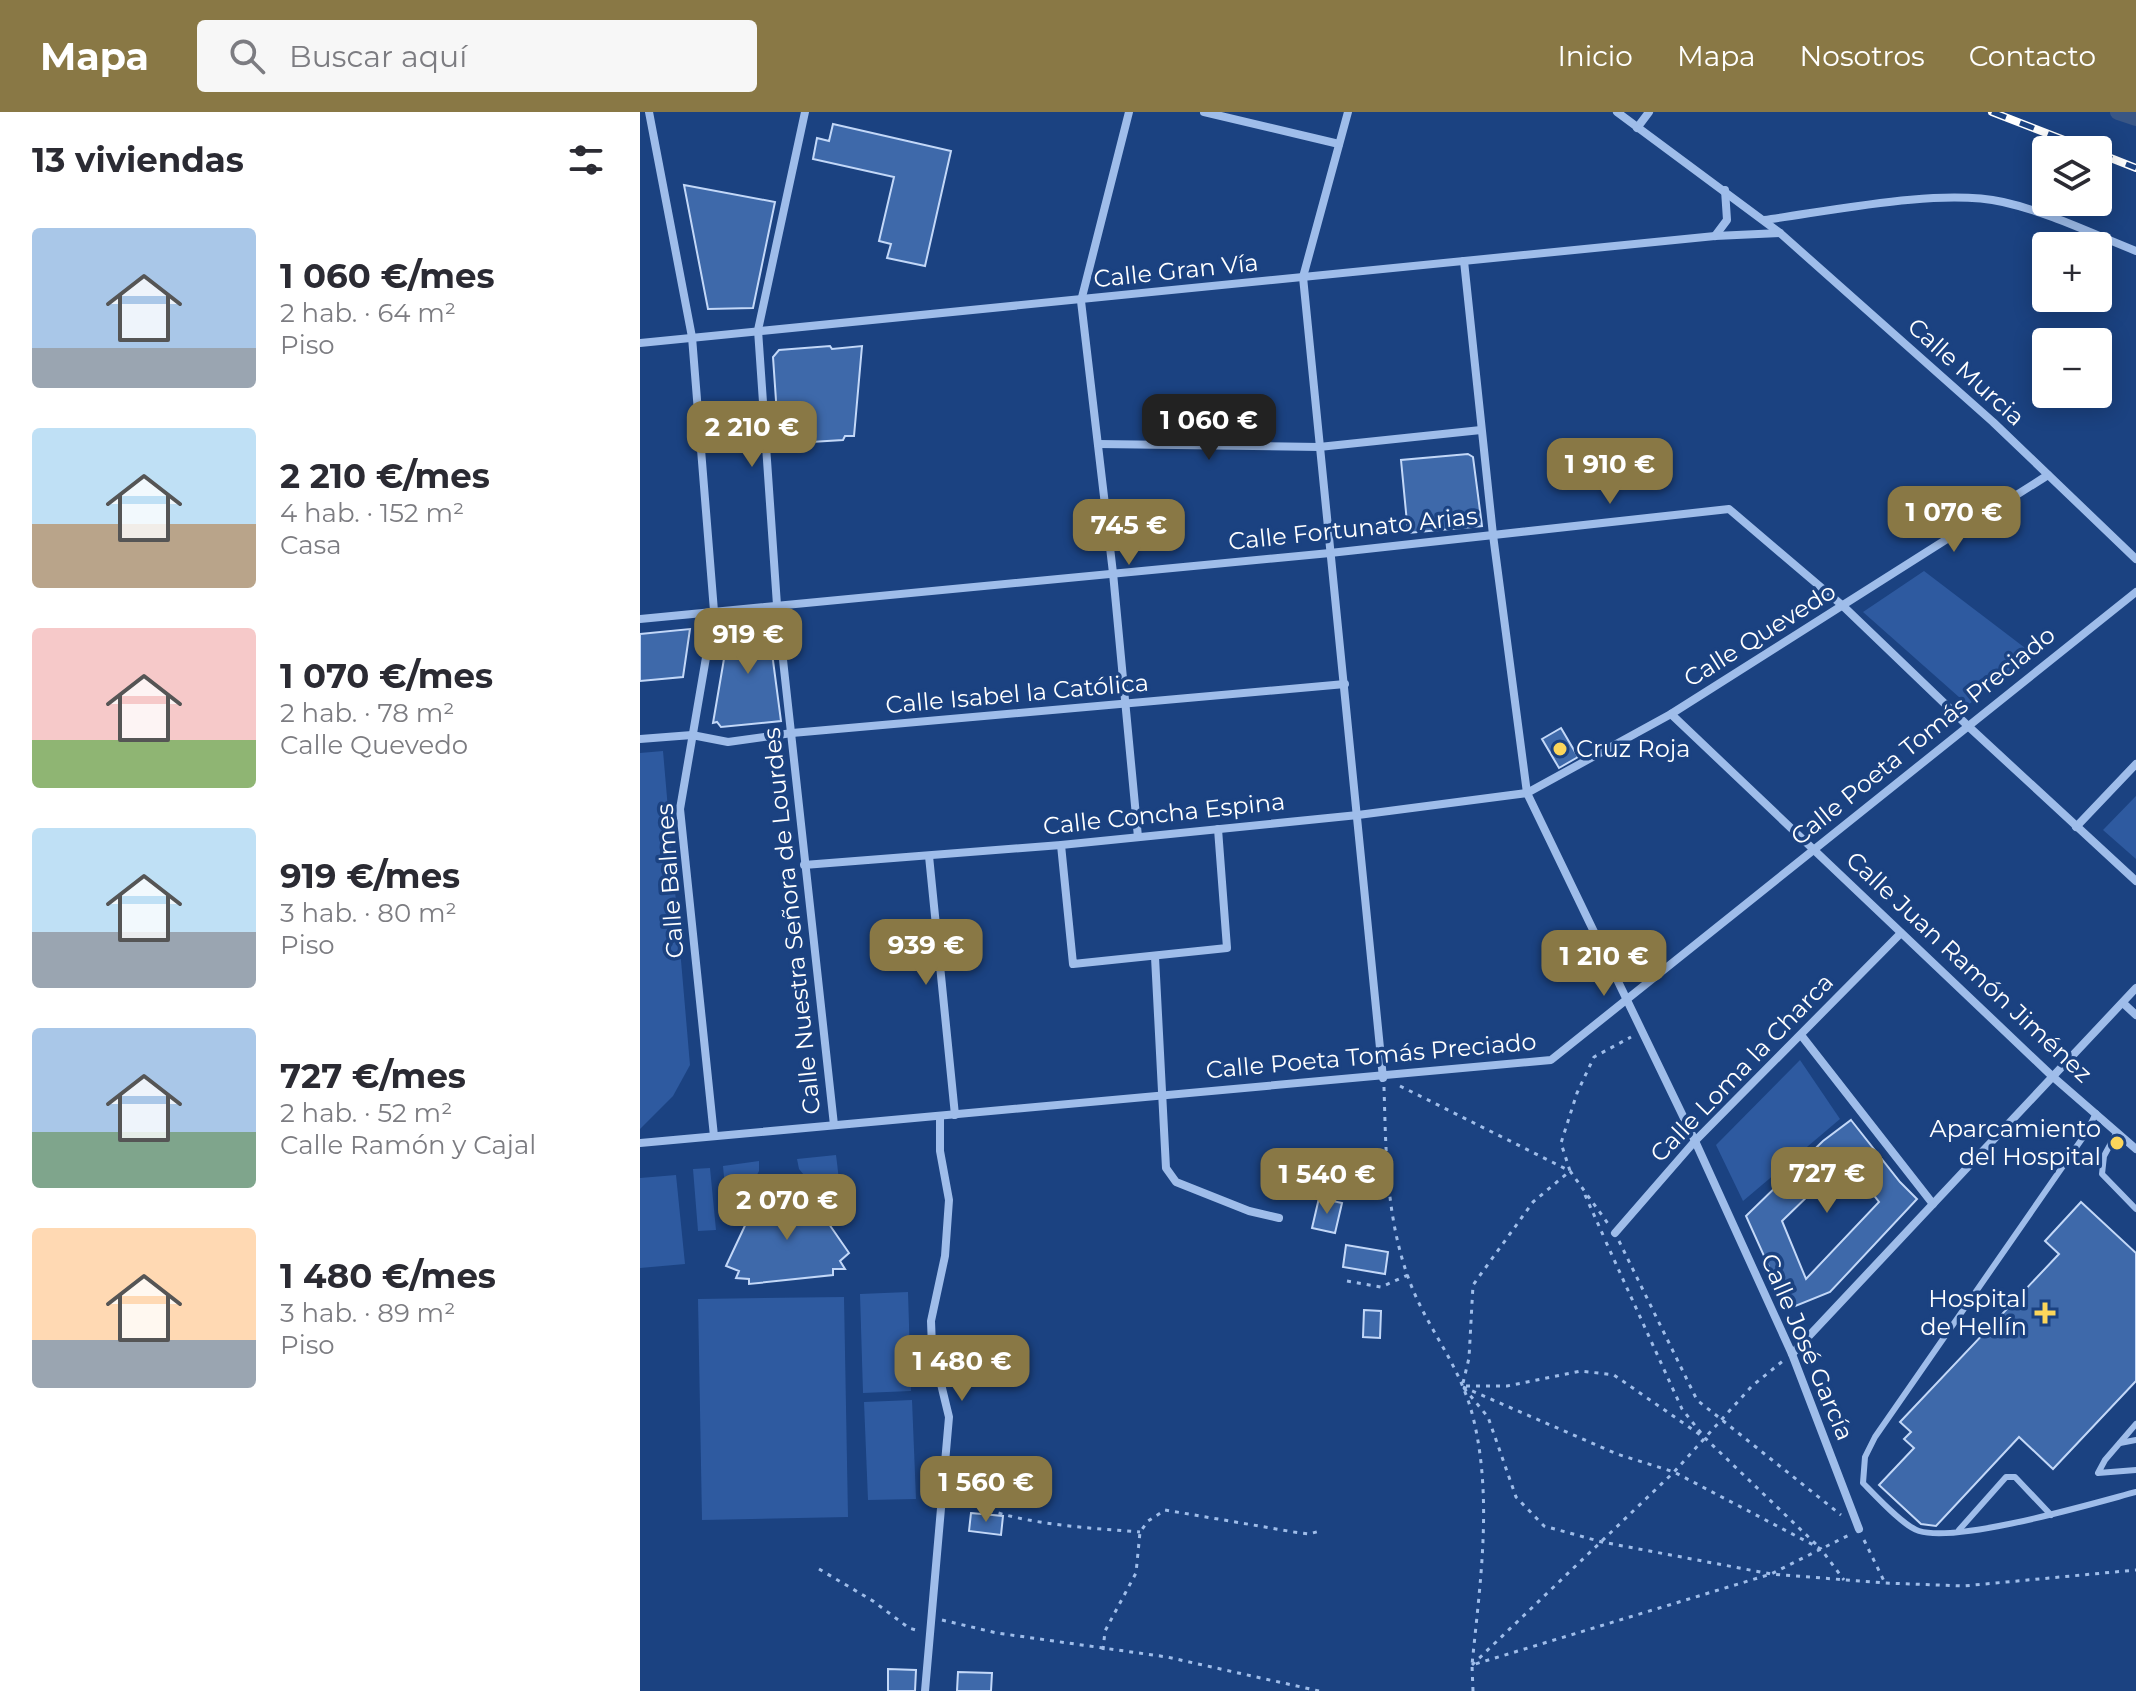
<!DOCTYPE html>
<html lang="es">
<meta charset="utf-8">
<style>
:root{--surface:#fff;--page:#f7f7f7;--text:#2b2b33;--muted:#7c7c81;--accent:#897845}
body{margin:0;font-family:Montserrat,sans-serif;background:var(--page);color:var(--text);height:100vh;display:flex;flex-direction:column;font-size:30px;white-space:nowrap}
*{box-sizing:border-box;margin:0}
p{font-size:26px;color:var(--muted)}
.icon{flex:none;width:44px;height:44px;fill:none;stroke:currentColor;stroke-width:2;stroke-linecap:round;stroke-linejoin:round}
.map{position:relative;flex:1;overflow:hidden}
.sheet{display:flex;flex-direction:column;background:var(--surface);width:640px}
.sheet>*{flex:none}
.tools{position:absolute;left:1392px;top:24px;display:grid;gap:16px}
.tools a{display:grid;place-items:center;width:80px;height:80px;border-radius:8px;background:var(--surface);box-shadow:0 4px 20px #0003;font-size:40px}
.price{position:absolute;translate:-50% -68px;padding:0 18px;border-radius:16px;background:var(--accent);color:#fff;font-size:26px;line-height:52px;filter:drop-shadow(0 2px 4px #0008)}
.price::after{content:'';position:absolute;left:50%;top:48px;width:24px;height:18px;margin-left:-12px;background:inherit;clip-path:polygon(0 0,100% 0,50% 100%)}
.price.active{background:#222;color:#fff}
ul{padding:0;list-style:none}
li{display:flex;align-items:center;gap:24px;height:200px;padding:0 32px}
li span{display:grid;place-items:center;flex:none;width:224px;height:160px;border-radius:8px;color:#555}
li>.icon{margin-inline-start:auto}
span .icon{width:96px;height:96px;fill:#fffc;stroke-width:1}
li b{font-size:34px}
h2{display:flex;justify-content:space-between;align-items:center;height:96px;padding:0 32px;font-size:34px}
header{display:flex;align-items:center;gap:48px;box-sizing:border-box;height:112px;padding:0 40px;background:var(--accent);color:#fff}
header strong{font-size:38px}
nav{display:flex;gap:44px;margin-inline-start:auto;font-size:28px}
.search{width:560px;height:72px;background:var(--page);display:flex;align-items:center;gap:20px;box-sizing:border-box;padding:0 28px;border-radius:8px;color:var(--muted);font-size:30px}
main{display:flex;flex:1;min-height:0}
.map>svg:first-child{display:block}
.green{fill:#2e5aa0}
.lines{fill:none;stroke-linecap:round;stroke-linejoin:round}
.canal{stroke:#395685;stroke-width:16}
.building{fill:#3e69aa;stroke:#c3d8f8;stroke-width:2;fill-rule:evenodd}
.path{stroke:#9fbdea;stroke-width:3;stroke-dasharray:4 6;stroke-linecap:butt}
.service{stroke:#9fbdea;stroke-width:6}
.minor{stroke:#9fbdea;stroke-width:8}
.rail-casing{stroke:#fff;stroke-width:8}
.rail{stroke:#1b4281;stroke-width:5;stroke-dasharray:15;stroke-linecap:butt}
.poi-dot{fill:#fcd65b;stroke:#1b4281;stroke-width:3}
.labels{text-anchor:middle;stroke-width:7;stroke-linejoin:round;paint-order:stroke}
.street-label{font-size:24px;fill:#fff;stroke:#1b4281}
.poi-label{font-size:24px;fill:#fff;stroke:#1b4281;text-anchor:end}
</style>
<header>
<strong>Mapa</strong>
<div class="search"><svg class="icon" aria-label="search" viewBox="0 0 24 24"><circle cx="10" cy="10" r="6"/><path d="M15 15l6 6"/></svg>Buscar aquí</div>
<nav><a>Inicio</a><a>Mapa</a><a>Nosotros</a><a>Contacto</a></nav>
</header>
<main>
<section class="sheet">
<h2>13 viviendas<svg class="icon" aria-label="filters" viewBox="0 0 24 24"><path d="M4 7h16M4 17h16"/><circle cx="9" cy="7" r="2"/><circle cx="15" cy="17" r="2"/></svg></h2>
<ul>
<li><span style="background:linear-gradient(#a9c7e8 75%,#9aa5b1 0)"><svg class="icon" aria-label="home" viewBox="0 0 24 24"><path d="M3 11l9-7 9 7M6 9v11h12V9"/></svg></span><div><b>1 060 €/mes</b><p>2 hab. · 64 m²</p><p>Piso</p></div></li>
<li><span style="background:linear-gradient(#bfe0f5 60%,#b9a48a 0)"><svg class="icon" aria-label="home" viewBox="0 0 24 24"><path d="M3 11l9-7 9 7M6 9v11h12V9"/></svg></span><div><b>2 210 €/mes</b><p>4 hab. · 152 m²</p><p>Casa</p></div></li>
<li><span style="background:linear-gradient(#f6c9c9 70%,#8fb573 0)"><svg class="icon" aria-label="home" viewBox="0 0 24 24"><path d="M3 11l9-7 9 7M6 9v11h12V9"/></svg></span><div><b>1 070 €/mes</b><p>2 hab. · 78 m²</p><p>Calle Quevedo</p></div></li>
<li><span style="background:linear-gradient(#bfe0f5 65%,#9aa5b1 0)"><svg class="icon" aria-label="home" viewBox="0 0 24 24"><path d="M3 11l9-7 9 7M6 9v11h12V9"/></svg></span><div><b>919 €/mes</b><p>3 hab. · 80 m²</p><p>Piso</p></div></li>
<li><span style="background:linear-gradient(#a9c7e8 65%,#7fa58c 0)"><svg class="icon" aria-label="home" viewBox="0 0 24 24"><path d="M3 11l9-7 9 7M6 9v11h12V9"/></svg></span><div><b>727 €/mes</b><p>2 hab. · 52 m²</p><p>Calle Ramón y Cajal</p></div></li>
<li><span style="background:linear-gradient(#ffd9b3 70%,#9aa5b1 0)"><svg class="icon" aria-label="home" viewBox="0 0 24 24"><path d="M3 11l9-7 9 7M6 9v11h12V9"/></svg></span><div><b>1 480 €/mes</b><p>3 hab. · 89 m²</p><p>Piso</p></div></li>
</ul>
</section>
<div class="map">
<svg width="1496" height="1579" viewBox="0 0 1496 1579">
<rect width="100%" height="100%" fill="#1b4281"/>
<g class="green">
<path d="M 1284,459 L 1393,542 L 1328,593 L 1223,500 Z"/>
<path d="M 23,639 L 50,953 L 33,984 L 0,1017 L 0,641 Z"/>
<path d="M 1496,684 L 1496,747 L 1463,718 Z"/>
<path d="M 1160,948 L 1200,1007 L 1103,1089 L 1076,1033 Z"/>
<path d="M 196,1043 L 202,1092 L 189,1093 L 159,1057 L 157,1047 Z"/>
<path d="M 119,1049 L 119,1059 L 96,1103 L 87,1098 L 83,1054 Z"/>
<path d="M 70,1056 L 76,1118 L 58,1119 L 53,1057 Z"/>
<path d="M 36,1063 L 45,1152 L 0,1156 L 0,1066 Z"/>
<path d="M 268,1180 L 271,1279 L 223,1281 L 220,1182 Z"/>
<path d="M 204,1185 L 208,1405 L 62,1408 L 58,1187 Z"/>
<path d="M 272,1288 L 276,1387 L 228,1388 L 224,1290 Z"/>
</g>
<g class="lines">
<path class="canal" d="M 1478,0 L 1496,6"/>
</g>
<g class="building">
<path d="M 193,12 L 311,39 L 285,154 L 247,146 L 251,132 L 239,129 L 254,65 L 173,47 L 177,26 L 189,29 Z"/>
<path d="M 44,73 L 135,90 L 113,196 L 68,197 Z"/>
<path d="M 190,234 L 192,237 L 222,234 L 214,324 L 205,324 L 203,328 L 139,332 L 133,245 L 139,238 Z"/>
<path d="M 828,342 L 833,345 L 842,414 L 768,421 L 761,348 Z"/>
<path d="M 127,503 L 141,609 L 81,615 L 77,610 L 73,611 L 91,506 Z"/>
<path d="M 50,517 L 43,565 L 0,569 L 0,522 Z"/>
<path d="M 921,616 L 938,645 L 919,656 L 902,627 Z"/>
<path d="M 1211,1008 L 1260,1070 L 1277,1087 L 1190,1180 L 1148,1197 L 1106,1104 L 1183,1029 ZM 1206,1047 L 1239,1090 L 1166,1167 L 1142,1109 Z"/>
<path d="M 142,1067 L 158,1090 L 169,1083 L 209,1141 L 200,1149 L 205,1157 L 193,1157 L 193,1163 L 109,1172 L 109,1167 L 96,1166 L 99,1159 L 86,1154 L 117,1088 L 130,1093 Z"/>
<path d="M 679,1086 L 702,1091 L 695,1121 L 672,1116 Z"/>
<path d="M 1441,1090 L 1496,1141 L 1496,1269 L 1413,1357 L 1379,1325 L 1296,1414 L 1281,1412 L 1239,1373 L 1274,1336 L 1264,1327 L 1271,1320 L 1260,1310 L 1419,1142 L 1405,1129 Z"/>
<path d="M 706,1133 L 748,1140 L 745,1162 L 703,1155 Z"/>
<path d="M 724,1198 L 741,1199 L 740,1226 L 723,1225 Z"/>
<path d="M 331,1401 L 363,1404 L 361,1423 L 329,1419 Z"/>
<path d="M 248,1557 L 276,1558 L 275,1579 L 248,1579 Z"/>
<path d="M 318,1560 L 352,1561 L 351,1579 L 317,1579 Z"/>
</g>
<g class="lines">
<g class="path">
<path d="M 760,974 L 930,1059 L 969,1113"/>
<path d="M 744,975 C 746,1042 746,1109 771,1173 C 789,1219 820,1253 833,1305 C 853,1386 840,1471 832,1553"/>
<path d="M 945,1083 L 963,1123"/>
<path d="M 979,1129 L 1057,1288 L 1201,1403"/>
<path d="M 966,1130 L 1042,1297 L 1065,1326 L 1181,1437"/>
<path d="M 707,1169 L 741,1175 L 768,1163"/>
<path d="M 823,1271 L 829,1246 L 833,1173 L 893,1090 L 930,1059 L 921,1031 L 937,981 L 954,945 L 991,925"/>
<path d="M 826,1274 L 867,1274 L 941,1259 L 974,1263 L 1062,1324"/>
<path d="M 823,1275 L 977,1342 L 1034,1360 L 1181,1437 L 1204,1468"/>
<path d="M 824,1276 L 848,1305 L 876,1385 L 904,1414 L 962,1430 L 1131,1462 L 1245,1471 L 1323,1474 L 1496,1458"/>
<path d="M 312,1383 C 368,1412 436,1415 500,1420"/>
<path d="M 1224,1428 L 1245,1471"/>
<path d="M 179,1457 L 233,1489 L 269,1516 L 279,1519"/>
<path d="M 302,1508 L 357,1521 L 527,1545 L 679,1579"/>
<path d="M 463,1538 L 465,1519 L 496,1461 L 500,1420 L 508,1409 L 525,1398 L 654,1420 L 669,1422 L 680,1419"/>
<path d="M 832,1553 L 1034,1360 L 1112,1274 L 1144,1248"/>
<path d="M 833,1579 L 832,1553 L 1131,1462 L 1209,1423"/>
</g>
<g class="service">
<path d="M 1456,1001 L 1446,1021 L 1235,1325 L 1225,1345 L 1223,1371 C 1235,1383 1263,1414 1279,1419 C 1319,1431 1451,1392 1496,1380"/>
<path d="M 1477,1020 L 1464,1044 L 1462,1062 L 1496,1097"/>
<path d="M 1496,1312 L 1465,1348 L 1458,1361 L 1496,1358"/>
<path d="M 1480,1331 L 1496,1328"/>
<path d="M 1319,1418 L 1366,1365 L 1375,1365 L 1411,1403"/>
</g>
<g class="minor">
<path d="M 9,0 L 52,225 L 74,499 L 40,697 L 74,1024"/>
<path d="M 165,0 L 118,218 L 137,493 L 194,1013"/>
<path d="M 489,0 L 441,189 L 473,461 L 498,725"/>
<path d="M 564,0 L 699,32"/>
<path d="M 708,0 L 663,165 L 743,966"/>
<path d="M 977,0 L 1140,121 L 1353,310 L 1496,447"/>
<path d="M 997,16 L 1009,0"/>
<path d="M 1124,108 C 1191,99 1299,76 1363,90 C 1408,100 1453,122 1496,139"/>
<path d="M 1075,124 L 1087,108 L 1085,78"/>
<path d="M 824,149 L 853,423 L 887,681 L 1055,1029 L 1152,1242 L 1219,1417"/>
<path d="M 0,231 L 1075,124 L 1140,121"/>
<path d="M 458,332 L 679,335 L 841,318"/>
<path d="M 0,507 L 690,441 L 1089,397 L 1203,494 L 1328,614 L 1496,769"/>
<path d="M 1031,602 L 1412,964 L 1496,1037"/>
<path d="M 0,627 L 52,623 L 88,630 L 152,621 L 705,572"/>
<path d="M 1436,715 L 1496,652"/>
<path d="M 421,733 L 433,852 L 587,836 L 578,717"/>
<path d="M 289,744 L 315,1003"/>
<path d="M 164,753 L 421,733 L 718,703 L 887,681 L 1031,602 L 1408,363"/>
<path d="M 515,845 L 526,1056 L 536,1070 L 609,1099 L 639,1106"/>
<path d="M 1483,891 L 1496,903"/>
<path d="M 1161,923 L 1293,1092"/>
<path d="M 0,1031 L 911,948 L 1496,480"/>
<path d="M 975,1121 L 1055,1029 L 1261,821"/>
<path d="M 1152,1242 L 1496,876"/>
<path d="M 285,1579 L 309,1305 L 292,1235 L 291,1209 L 305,1144 L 309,1088 L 300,1039 L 300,1004"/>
</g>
<g class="rail-casing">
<g id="rail">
<path d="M 1352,0 L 1450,38"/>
<path d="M 1458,41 L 1496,56"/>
</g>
</g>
<use href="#rail" class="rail"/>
</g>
<g class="poi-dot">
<circle cx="920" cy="637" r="8"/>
<circle cx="1477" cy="1031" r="8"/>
<path d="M1401 1189h8v8h8v8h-8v8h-8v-8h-8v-8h8z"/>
</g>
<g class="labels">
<g class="street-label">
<text transform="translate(536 159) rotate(-6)" y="8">Calle Gran Vía</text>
<text transform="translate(1326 260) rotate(42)" y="8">Calle Murcia</text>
<text transform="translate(713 417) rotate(-6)" y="8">Calle Fortunato Arias</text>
<text transform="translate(1120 523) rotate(-32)" y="8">Calle Quevedo</text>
<text transform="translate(377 582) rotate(-5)" y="8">Calle Isabel la Católica</text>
<text transform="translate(1283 624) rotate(-39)" y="8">Calle Poeta Tomás Preciado</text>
<text transform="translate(524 702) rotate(-6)" y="8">Calle Concha Espina</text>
<text transform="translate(30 769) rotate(-94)" y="8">Calle Balmes</text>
<text transform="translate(152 809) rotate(-96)" y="8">Calle Nuestra Señora de Lourdes</text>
<text transform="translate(1329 855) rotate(43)" y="8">Calle Juan Ramón Jiménez</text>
<text transform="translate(731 944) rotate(-5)" y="8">Calle Poeta Tomás Preciado</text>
<text transform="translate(1102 956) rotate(-46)" y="8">Calle Loma la Charca</text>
<text transform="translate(1167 1235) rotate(67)" y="8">Calle José García</text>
</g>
<g class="poi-label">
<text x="936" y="645" text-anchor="start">Cruz Roja</text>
<text x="1461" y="1025">Aparcamiento<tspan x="1461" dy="28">del Hospital</tspan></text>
<text x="1387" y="1195">Hospital<tspan x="1387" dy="28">de Hellín</tspan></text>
</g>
</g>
</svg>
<div class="tools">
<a><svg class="icon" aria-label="layers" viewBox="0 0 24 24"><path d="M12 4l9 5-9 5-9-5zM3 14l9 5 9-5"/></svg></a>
<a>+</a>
<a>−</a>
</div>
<b class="price active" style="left:569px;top:350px">1 060 €</b>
<b class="price" style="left:112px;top:357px">2 210 €</b>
<b class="price" style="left:970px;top:394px">1 910 €</b>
<b class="price" style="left:1314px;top:442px">1 070 €</b>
<b class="price" style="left:489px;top:455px">745 €</b>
<b class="price" style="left:108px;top:564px">919 €</b>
<b class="price" style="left:286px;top:875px">939 €</b>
<b class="price" style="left:964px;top:886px">1 210 €</b>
<b class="price" style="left:1187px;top:1103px">727 €</b>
<b class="price" style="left:687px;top:1104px">1 540 €</b>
<b class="price" style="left:147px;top:1130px">2 070 €</b>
<b class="price" style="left:322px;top:1291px">1 480 €</b>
<b class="price" style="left:346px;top:1412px">1 560 €</b>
</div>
</main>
